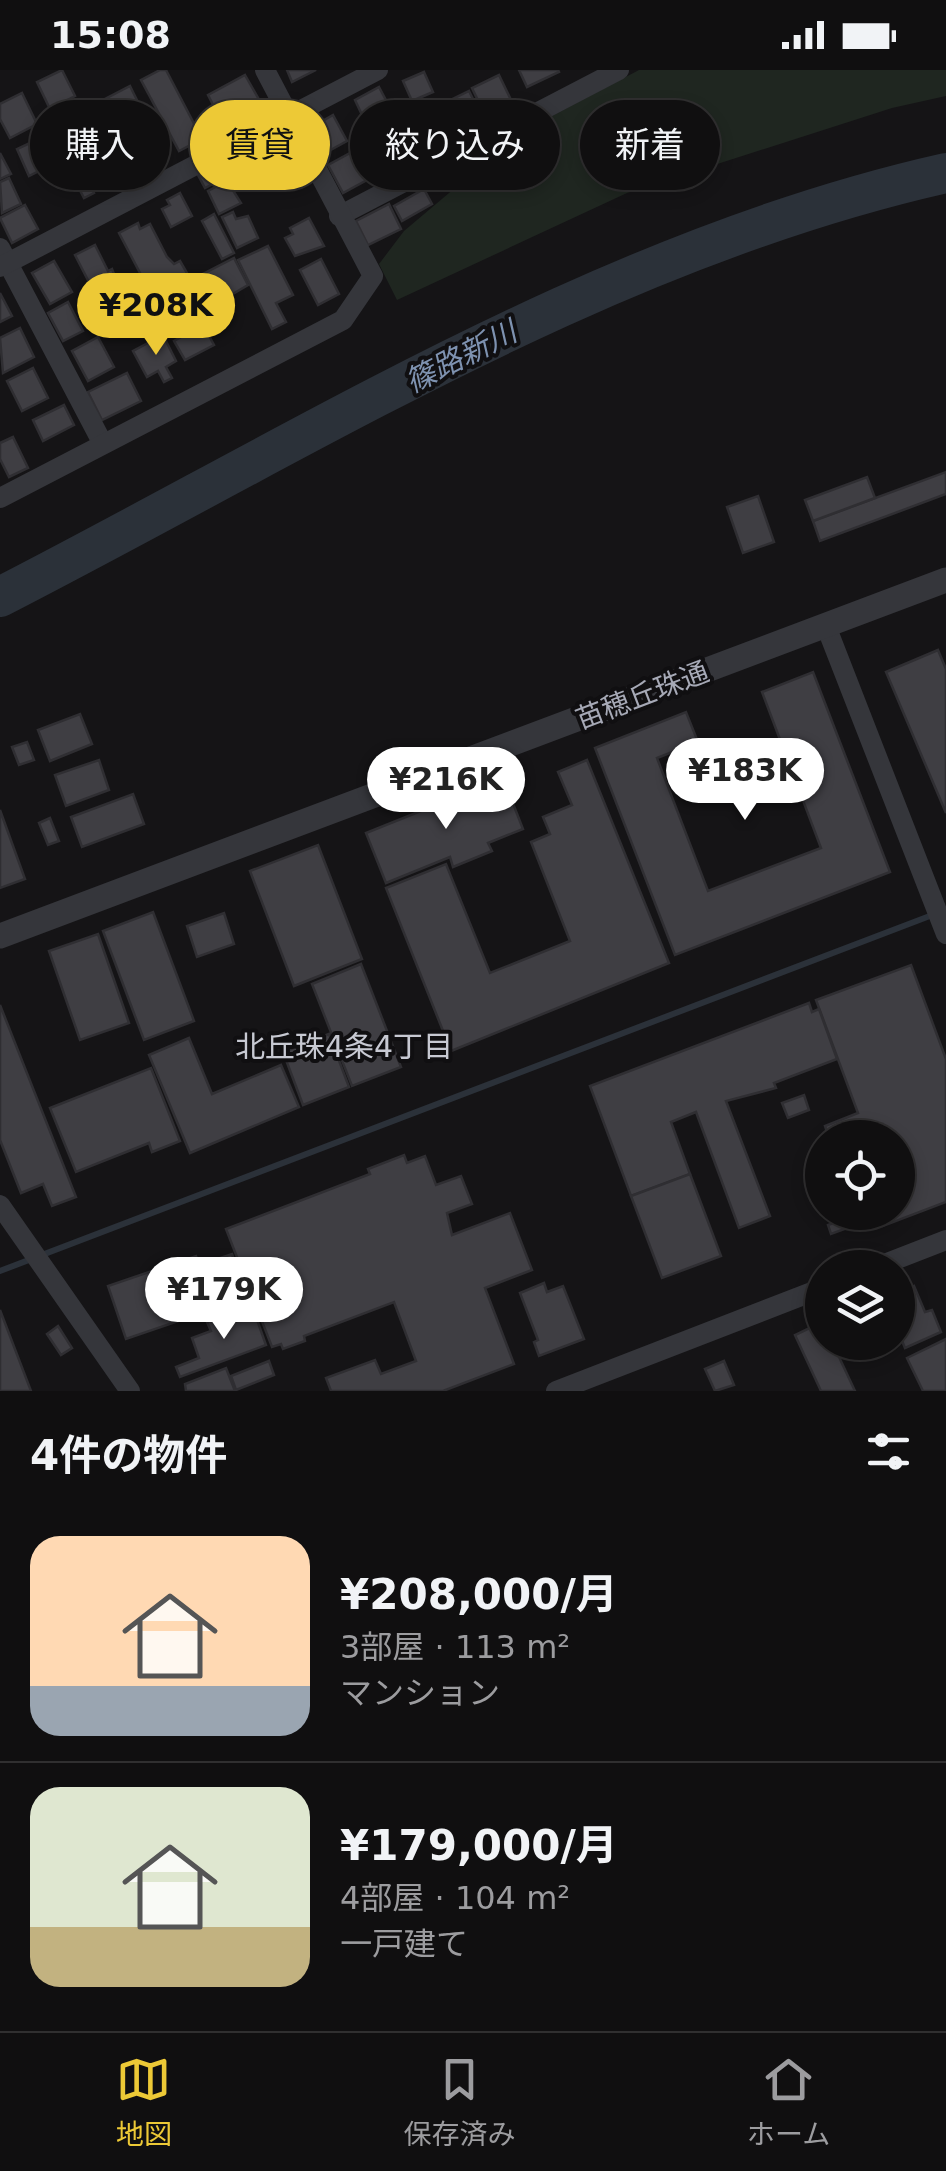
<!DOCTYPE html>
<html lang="ja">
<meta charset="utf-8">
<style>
:root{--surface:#100f10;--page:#1e1d1e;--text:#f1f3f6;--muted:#9c9c9f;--line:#302f30;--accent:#edc936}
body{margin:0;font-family:"DejaVu Sans","Noto Sans JP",sans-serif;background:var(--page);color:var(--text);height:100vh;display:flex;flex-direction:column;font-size:38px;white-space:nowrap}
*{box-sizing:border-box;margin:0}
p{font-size:32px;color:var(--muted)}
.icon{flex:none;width:55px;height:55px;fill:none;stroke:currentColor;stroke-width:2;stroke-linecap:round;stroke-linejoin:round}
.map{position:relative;height:1321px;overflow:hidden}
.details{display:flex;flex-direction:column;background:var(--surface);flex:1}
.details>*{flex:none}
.guide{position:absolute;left:30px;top:30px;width:888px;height:90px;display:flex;gap:20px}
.controls{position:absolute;left:805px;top:1050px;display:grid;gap:20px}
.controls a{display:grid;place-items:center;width:110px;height:110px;border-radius:50%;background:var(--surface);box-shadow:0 5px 15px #0003,0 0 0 2px var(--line);font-size:50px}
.price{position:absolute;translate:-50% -85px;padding:0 22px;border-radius:35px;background:#fff;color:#222;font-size:32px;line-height:65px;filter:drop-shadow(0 2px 5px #0008)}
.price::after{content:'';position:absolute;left:50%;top:60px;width:30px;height:22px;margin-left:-15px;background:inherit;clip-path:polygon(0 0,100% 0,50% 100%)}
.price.selected{background:var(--accent);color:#111}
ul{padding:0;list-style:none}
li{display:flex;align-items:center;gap:30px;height:250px;padding:0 30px}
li+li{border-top:2px solid var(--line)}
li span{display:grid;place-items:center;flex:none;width:280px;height:200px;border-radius:30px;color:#555}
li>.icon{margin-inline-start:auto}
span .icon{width:120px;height:120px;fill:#fffc;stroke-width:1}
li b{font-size:42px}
h2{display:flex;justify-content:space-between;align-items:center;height:120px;padding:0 30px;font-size:42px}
.pill{padding:0 35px;border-radius:45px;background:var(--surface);box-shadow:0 5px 15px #0003,0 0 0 2px var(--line);font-size:35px;line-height:90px}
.pill.selected{background:var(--accent);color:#111}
.status{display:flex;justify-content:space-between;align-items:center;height:70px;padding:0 50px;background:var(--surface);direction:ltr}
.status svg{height:28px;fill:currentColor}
.tabs{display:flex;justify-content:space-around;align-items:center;height:140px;border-top:2px solid var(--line);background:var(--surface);font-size:28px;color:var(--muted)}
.tabs a{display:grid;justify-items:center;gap:5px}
.tabs .selected{color:var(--accent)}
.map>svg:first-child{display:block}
.green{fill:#1f2620}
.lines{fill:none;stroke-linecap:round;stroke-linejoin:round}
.stream{stroke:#2b3139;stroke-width:6}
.river{stroke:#2b3139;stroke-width:40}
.building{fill:#3f3e43;stroke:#2f2e32;stroke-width:2.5}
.minor{stroke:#35363b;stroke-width:20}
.tertiary{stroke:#35363b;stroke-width:25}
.labels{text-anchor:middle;stroke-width:8;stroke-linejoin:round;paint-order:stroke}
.street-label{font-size:28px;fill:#a6a9b6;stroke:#100f11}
.water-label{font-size:30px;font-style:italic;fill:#7e92b0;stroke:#100f11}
.neighbourhood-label{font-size:30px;fill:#c7c9d2;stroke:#100f11}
</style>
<div class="status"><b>15:08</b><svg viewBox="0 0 49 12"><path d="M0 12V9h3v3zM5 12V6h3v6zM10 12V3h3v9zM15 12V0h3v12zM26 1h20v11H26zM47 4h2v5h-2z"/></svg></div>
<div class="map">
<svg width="946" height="1321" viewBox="0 0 946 1321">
<rect width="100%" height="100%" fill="#151416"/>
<path class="green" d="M 639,0 L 946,0 L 946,26 L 892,38 L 627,123 L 397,230 L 379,194 L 404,161 L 520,63 Z"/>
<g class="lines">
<path class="stream" d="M 0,1201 L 935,844"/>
<path class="river" d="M 0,527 C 306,370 607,179 946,103"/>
</g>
<g class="building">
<path d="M 62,0 L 75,26 L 50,39 L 37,12 Z"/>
<path d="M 160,0 L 166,0 L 202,69 L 179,81 L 141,10 Z"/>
<path d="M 287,0 L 316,0 L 292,12 Z"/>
<path d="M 519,0 L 558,0 L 559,2 L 527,17 Z"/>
<path d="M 424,2 L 433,22 L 412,31 L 403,11 Z"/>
<path d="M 245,5 L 261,33 L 223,54 L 208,25 Z"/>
<path d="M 499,5 L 511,30 L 484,43 L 472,18 Z"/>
<path d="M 130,16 L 165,87 L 136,102 L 101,31 Z"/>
<path d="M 379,17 L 397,51 L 371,64 L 355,30 Z"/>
<path d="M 469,21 L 482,47 L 437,70 L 424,43 Z"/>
<path d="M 22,23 L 37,54 L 10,68 L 0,49 L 0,34 Z"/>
<path d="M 333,45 L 347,71 L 325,83 L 312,57 Z"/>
<path d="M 413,49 L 425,73 L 409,81 L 414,90 L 392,101 L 375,68 Z"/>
<path d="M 49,64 L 61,90 L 29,106 L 17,79 Z"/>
<path d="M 352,82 L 367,110 L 343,123 L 328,95 Z"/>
<path d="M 0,83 L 11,104 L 0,109 Z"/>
<path d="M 215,95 L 222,109 L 205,118 L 197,103 Z"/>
<path d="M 84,103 L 94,123 L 84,128 L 74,109 Z"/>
<path d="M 9,108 L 21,134 L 2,143 L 0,112 Z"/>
<path d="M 227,111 L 241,133 L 219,144 L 208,121 Z"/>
<path d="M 424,119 L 432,134 L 402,151 L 394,136 Z"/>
<path d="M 180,123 L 192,146 L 171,157 L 162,139 L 170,135 L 167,130 Z"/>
<path d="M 389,134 L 401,159 L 368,175 L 356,151 Z"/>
<path d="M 25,135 L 38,159 L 12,173 L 0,148 Z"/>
<path d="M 233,142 L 236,149 L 248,146 L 258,168 L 237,178 L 222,147 Z"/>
<path d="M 214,144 L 234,183 L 222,189 L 202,151 Z"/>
<path d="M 309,148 L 324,176 L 295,186 L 285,168 L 293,164 L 290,158 Z"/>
<path d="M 138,153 L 140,159 L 150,154 L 167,187 L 174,194 L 180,191 L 187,203 L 150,222 L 119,163 Z"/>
<path d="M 95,175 L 108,201 L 112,199 L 128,239 L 108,249 L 75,185 Z"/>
<path d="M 268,176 L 293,225 L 276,233 L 286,252 L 272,259 L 238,190 Z"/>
<path d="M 234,188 L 248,215 L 185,252 L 173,254 L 160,230 L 166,223 Z"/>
<path d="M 321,189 L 339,224 L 318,235 L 300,200 Z"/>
<path d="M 54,191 L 72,222 L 50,234 L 32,203 Z"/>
<path d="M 0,223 L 12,246 L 0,252 Z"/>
<path d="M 68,232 L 83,261 L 63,271 L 48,243 Z"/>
<path d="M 203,255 L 214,275 L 185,290 L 174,271 Z"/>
<path d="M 20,258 L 34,287 L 3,303 L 0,268 Z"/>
<path d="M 163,265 L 176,291 L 166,297 L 172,308 L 164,312 L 158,301 L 147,307 L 133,281 Z"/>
<path d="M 98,267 L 114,297 L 88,311 L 72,281 Z"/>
<path d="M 33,298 L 48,328 L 22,341 L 7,311 Z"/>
<path d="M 127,303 L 141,331 L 102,350 L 88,322 Z"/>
<path d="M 64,335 L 74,355 L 43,371 L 33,350 Z"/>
<path d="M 13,367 L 28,398 L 9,407 L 0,389 L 0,373 Z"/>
<path d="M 946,402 L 946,424 L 820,471 L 813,451 Z"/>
<path d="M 867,407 L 875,428 L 813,451 L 805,430 Z"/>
<path d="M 758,426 L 774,472 L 743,483 L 727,437 Z"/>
<path d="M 938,580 L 946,599 L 946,743 L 886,602 Z"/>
<path d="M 813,602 L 890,802 L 675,885 L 595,678 L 686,642 L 698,672 L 657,688 L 708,821 L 821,778 L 762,622 Z"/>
<path d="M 80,644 L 92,674 L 50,691 L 38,660 Z"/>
<path d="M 27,672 L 34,690 L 19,695 L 12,677 Z"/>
<path d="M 99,690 L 109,720 L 66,736 L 55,705 Z"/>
<path d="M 587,690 L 669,893 L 451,981 L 386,818 L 446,794 L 490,903 L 570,871 L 531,772 L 550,764 L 543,747 L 572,735 L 558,702 Z"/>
<path d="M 503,708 L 523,759 L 488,773 L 492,781 L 453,797 L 450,787 L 386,813 L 366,763 Z"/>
<path d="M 133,724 L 144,754 L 82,777 L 71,747 Z"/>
<path d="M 0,740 L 25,809 L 0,818 Z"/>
<path d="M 50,748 L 59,771 L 48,775 L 39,753 Z"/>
<path d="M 318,775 L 362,889 L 294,916 L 250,801 Z"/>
<path d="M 153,842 L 194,951 L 144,970 L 103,861 Z"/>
<path d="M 224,843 L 234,874 L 197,887 L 187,856 Z"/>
<path d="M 98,864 L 129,953 L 80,970 L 49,881 Z"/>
<path d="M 361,894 L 401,997 L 352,1016 L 312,914 Z"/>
<path d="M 911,895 L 946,989 L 946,1132 L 883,1156 L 878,1142 L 898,1142 L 898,1068 L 829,1068 L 825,1056 L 858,1043 L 816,930 Z"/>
<path d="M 809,933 L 812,942 L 819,939 L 837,989 L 774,1013 L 776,1018 L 726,1031 L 770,1146 L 739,1158 L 696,1042 L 671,1052 L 690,1104 L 631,1126 L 590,1016 Z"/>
<path d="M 0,935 L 76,1127 L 52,1136 L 43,1114 L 21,1123 L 0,1070 Z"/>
<path d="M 329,964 L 349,1017 L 303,1035 L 283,982 Z"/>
<path d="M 189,968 L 212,1024 L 281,995 L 299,1037 L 190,1083 L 149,985 Z"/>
<path d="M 151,998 L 180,1071 L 152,1082 L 149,1073 L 76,1102 L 50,1038 Z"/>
<path d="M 804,1025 L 809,1040 L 788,1048 L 782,1033 Z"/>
<path d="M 404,1085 L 407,1093 L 425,1086 L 436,1115 L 461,1106 L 472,1134 L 447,1143 L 452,1165 L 510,1143 L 532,1200 L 485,1218 L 514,1294 L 443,1321 L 331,1321 L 326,1308 L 375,1290 L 381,1304 L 416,1291 L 394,1232 L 304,1266 L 305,1271 L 283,1279 L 281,1274 L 272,1277 L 226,1159 L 370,1104 L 368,1099 Z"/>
<path d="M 690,1104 L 721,1186 L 662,1208 L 631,1126 Z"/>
<path d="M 846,1148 L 850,1157 L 831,1164 L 828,1155 Z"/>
<path d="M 232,1184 L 246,1228 L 126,1269 L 108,1216 L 196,1186 L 199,1195 Z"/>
<path d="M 544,1213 L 547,1222 L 563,1216 L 584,1269 L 539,1286 L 534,1272 L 538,1270 L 520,1223 Z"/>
<path d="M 914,1216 L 925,1242 L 932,1240 L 941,1262 L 905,1278 L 898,1261 L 898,1223 Z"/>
<path d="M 0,1240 L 31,1321 L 0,1321 Z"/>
<path d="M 231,1244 L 234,1252 L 255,1244 L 266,1275 L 180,1307 L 176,1297 L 199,1288 L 192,1268 L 211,1261 L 207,1252 Z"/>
<path d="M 822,1252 L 822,1272 L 832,1272 L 855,1321 L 821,1321 L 795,1265 Z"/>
<path d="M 58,1256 L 72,1278 L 61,1285 L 47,1264 Z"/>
<path d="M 946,1269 L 946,1321 L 923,1321 L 907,1288 Z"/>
<path d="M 269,1291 L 274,1305 L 236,1320 L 231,1306 Z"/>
<path d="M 724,1291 L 734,1315 L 715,1321 L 705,1299 Z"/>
<path d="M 226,1298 L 235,1321 L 186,1321 L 185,1314 Z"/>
</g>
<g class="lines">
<g class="minor">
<path d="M 339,146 L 619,0"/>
<path d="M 0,178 L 103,374"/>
<path d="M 0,197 L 378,0"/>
<path d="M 0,428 L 343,250 L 373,206 L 265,0"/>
<path d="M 826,556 L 946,864"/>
<path d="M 0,1135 L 130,1321"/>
<path d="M 874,1198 L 946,1170"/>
<path d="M 556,1321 L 822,1218"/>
</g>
<path class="tertiary" d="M 0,866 L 946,510"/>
</g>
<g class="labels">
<g class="street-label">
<text transform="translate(642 625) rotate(-21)" y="10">苗穂丘珠通</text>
</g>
<g class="water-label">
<text transform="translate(461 287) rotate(-27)" y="10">篠路新川</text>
</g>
<g class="neighbourhood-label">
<text x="344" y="987">北丘珠4条4丁目</text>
</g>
</g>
</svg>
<div class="controls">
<a><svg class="icon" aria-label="locate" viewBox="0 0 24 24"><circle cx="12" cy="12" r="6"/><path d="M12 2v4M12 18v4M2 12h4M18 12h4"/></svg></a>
<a><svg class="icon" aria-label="layers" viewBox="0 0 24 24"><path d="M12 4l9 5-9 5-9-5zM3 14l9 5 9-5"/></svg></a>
</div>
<b class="price selected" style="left:156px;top:288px">¥208K</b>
<b class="price" style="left:745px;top:753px">¥183K</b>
<b class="price" style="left:446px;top:762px">¥216K</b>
<b class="price" style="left:224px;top:1272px">¥179K</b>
<div class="guide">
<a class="pill">購入</a>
<a class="pill selected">賃貸</a>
<a class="pill">絞り込み</a>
<a class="pill">新着</a>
</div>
</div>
<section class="details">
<h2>4件の物件<svg class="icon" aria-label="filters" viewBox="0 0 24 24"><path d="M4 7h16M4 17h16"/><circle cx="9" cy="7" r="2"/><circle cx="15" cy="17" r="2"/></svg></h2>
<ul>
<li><span style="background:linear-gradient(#ffd9b3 75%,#9aa5b1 0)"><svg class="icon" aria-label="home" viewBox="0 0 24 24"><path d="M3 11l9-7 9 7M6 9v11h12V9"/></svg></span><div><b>¥208,000/月</b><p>3部屋 · 113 m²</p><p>マンション</p></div></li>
<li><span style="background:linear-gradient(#dfe7d0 70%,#c2b280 0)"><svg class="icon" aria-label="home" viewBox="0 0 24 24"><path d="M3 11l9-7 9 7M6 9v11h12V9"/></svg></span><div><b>¥179,000/月</b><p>4部屋 · 104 m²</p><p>一戸建て</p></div></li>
</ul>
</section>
<nav class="tabs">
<a class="selected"><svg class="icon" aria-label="map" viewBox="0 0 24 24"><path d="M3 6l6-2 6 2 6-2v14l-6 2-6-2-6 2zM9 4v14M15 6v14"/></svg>地図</a>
<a><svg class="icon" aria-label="saved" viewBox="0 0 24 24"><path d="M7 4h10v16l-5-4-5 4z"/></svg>保存済み</a>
<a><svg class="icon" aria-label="home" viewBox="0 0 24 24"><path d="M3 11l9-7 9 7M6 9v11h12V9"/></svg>ホーム</a>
</nav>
